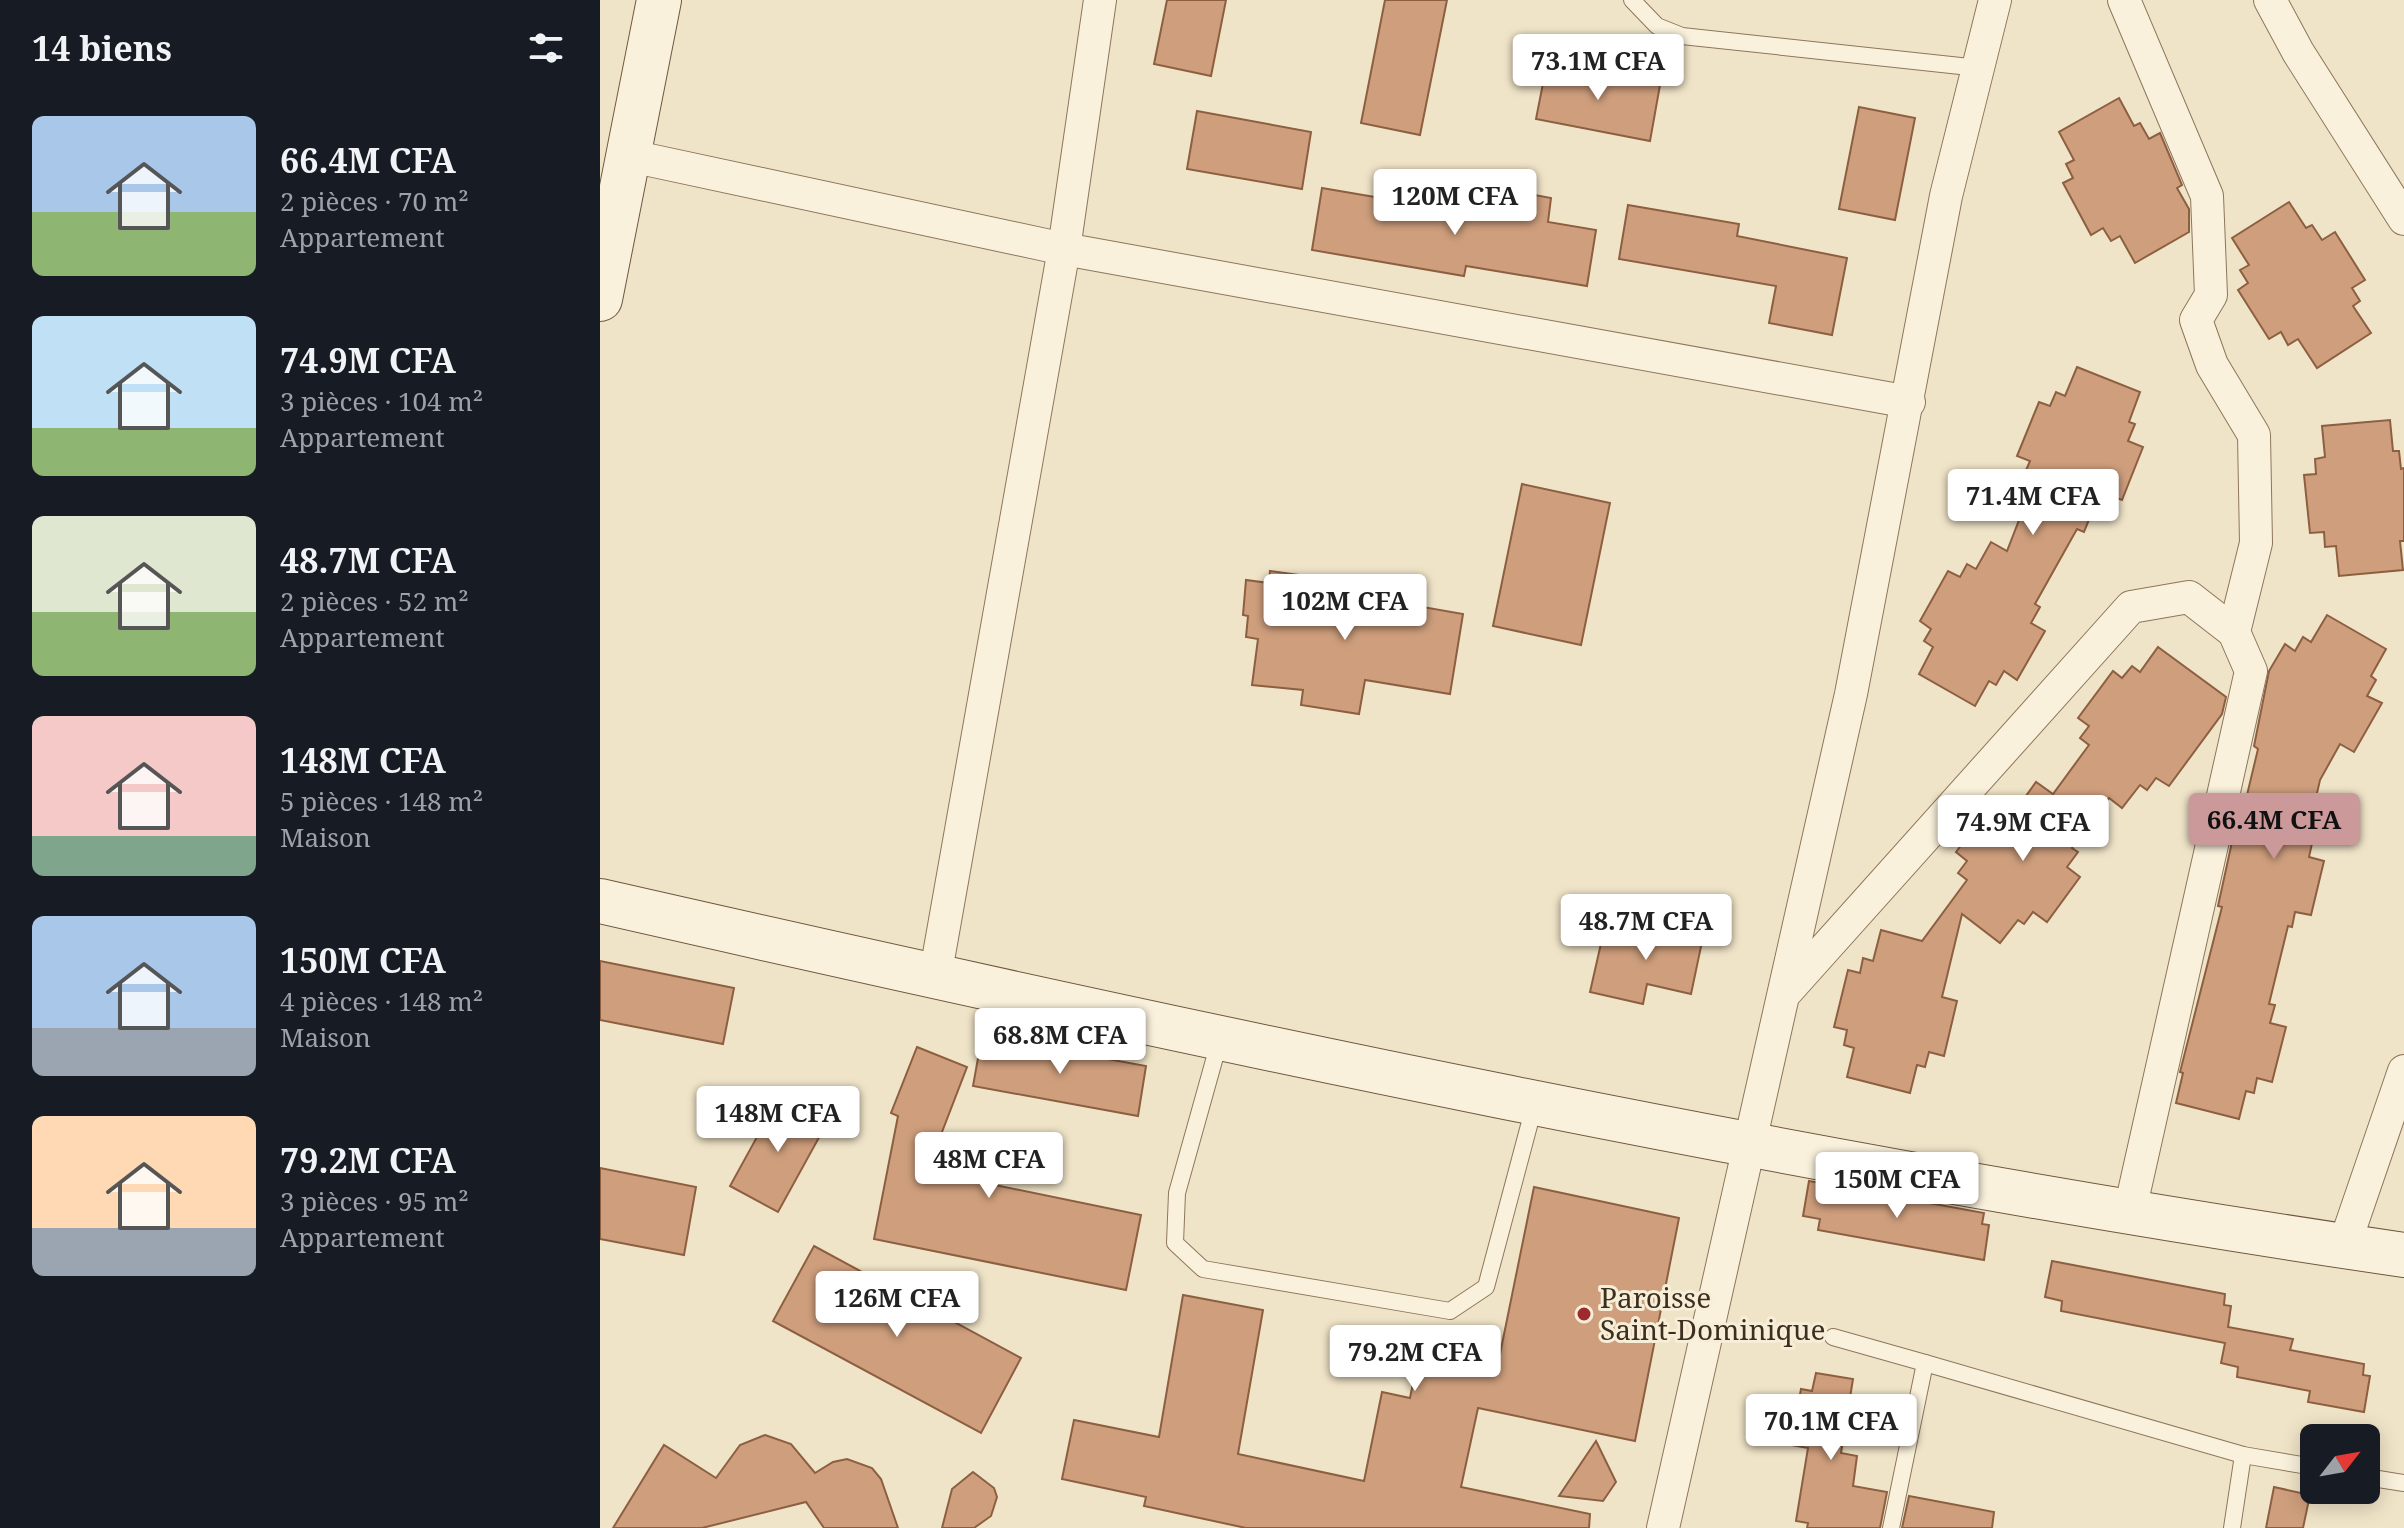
<!DOCTYPE html>
<html lang="fr">
<meta charset="utf-8">
<style>
:root{--surface:#171b24;--page:#20242c;--text:#f1f3f6;--muted:#9ea1a6;--accent:#cc999b}
body{margin:0;font-family:"Noto Serif",serif;background:var(--page);color:var(--text);height:100vh;display:flex;flex-direction:column;font-size:30px;white-space:nowrap}
*{box-sizing:border-box;margin:0}
p{font-size:26px;color:var(--muted)}
.icon{flex:none;width:44px;height:44px;fill:none;stroke:currentColor;stroke-width:2;stroke-linecap:round;stroke-linejoin:round}
.map{position:relative;flex:1;overflow:hidden}
.details{display:flex;flex-direction:column;background:var(--surface);width:600px}
.details>*{flex:none}
.needle{width:52px;rotate:59deg}
.tools{position:absolute;left:1700px;top:1424px;display:grid;gap:16px}
.tools a{display:grid;place-items:center;width:80px;height:80px;border-radius:12px;background:var(--surface);box-shadow:0 4px 20px #0003;font-size:40px}
.price{position:absolute;translate:-50% -68px;padding:0 18px;border-radius:8px;background:#fff;color:#222;font-size:26px;line-height:52px;filter:drop-shadow(0 2px 4px #0008)}
.price::after{content:'';position:absolute;left:50%;top:48px;width:24px;height:18px;margin-left:-12px;background:inherit;clip-path:polygon(0 0,100% 0,50% 100%)}
.price.selected{background:var(--accent);color:#111}
ul{padding:0;list-style:none}
li{display:flex;align-items:center;gap:24px;height:200px;padding:0 32px}
li span{display:grid;place-items:center;flex:none;width:224px;height:160px;border-radius:12px;color:#555}
li>.icon{margin-inline-start:auto}
span .icon{width:96px;height:96px;fill:#fffc;stroke-width:1}
li b{font-size:34px}
h2{display:flex;justify-content:space-between;align-items:center;height:96px;padding:0 32px;font-size:34px}
main{display:flex;flex:1;min-height:0}
.map>svg:first-child{display:block}
.building{fill:#cf9f7d;stroke:#8d5f41;stroke-width:2}
.lines{fill:none;stroke-linecap:round;stroke-linejoin:round}
.lane-casing{stroke:#8d765c;stroke-width:18}
.street-casing{stroke:#8d765c;stroke-width:34}
.secondary-casing{stroke:#6f573f;stroke-width:46}
.lane{stroke:#faf1dc;stroke-width:16}
.street{stroke:#faf1dc;stroke-width:32}
.secondary{stroke:#faf1dc;stroke-width:44}
.poi-dot{fill:#9e2a2b;stroke:#f7eed8;stroke-width:3}
.labels{text-anchor:middle;stroke-width:6;stroke-linejoin:round;paint-order:stroke}
.poi-label{font-size:28px;fill:#3d2e20;stroke:#f7eed8;text-anchor:start}
</style>
<main>
<section class="details">
<h2>14 biens<svg class="icon" aria-label="filters" viewBox="0 0 24 24"><path d="M4 7h16M4 17h16"/><circle cx="9" cy="7" r="2"/><circle cx="15" cy="17" r="2"/></svg></h2>
<ul>
<li><span style="background:linear-gradient(#a9c7e8 60%,#8fb573 0)"><svg class="icon" aria-label="home" viewBox="0 0 24 24"><path d="M3 11l9-7 9 7M6 9v11h12V9"/></svg></span><div><b>66.4M CFA</b><p>2 pièces · 70 m²</p><p>Appartement</p></div></li>
<li><span style="background:linear-gradient(#bfe0f5 70%,#8fb573 0)"><svg class="icon" aria-label="home" viewBox="0 0 24 24"><path d="M3 11l9-7 9 7M6 9v11h12V9"/></svg></span><div><b>74.9M CFA</b><p>3 pièces · 104 m²</p><p>Appartement</p></div></li>
<li><span style="background:linear-gradient(#dfe7d0 60%,#8fb573 0)"><svg class="icon" aria-label="home" viewBox="0 0 24 24"><path d="M3 11l9-7 9 7M6 9v11h12V9"/></svg></span><div><b>48.7M CFA</b><p>2 pièces · 52 m²</p><p>Appartement</p></div></li>
<li><span style="background:linear-gradient(#f6c9c9 75%,#7fa58c 0)"><svg class="icon" aria-label="home" viewBox="0 0 24 24"><path d="M3 11l9-7 9 7M6 9v11h12V9"/></svg></span><div><b>148M CFA</b><p>5 pièces · 148 m²</p><p>Maison</p></div></li>
<li><span style="background:linear-gradient(#a9c7e8 70%,#9aa5b1 0)"><svg class="icon" aria-label="home" viewBox="0 0 24 24"><path d="M3 11l9-7 9 7M6 9v11h12V9"/></svg></span><div><b>150M CFA</b><p>4 pièces · 148 m²</p><p>Maison</p></div></li>
<li><span style="background:linear-gradient(#ffd9b3 70%,#9aa5b1 0)"><svg class="icon" aria-label="home" viewBox="0 0 24 24"><path d="M3 11l9-7 9 7M6 9v11h12V9"/></svg></span><div><b>79.2M CFA</b><p>3 pièces · 95 m²</p><p>Appartement</p></div></li>
</ul>
</section>
<div class="map">
<svg width="1804" height="1528" viewBox="0 0 1804 1528">
<rect width="100%" height="100%" fill="#f0e4c8"/>
<g class="building">
<path d="M 567,0 L 626,0 L 611,76 L 554,64 Z"/>
<path d="M 785,0 L 847,0 L 820,135 L 761,123 Z"/>
<path d="M 947,63 L 1060,85 L 1050,141 L 936,119 Z"/>
<path d="M 1519,98 L 1534,126 L 1540,123 L 1549,139 L 1560,133 L 1582,185 L 1577,188 L 1589,209 L 1589,232 L 1535,263 L 1520,236 L 1511,241 L 1503,228 L 1491,235 L 1463,183 L 1473,178 L 1466,164 L 1474,160 L 1459,132 Z"/>
<path d="M 1259,107 L 1315,118 L 1295,220 L 1239,209 Z"/>
<path d="M 597,111 L 711,132 L 702,189 L 587,169 Z"/>
<path d="M 722,188 L 904,219 L 908,190 L 951,198 L 948,222 L 996,230 L 987,286 L 866,266 L 864,276 L 712,250 Z"/>
<path d="M 1689,202 L 1706,228 L 1712,225 L 1722,240 L 1735,232 L 1765,280 L 1752,288 L 1760,301 L 1753,306 L 1771,333 L 1717,368 L 1698,339 L 1688,345 L 1681,332 L 1669,339 L 1638,290 L 1648,283 L 1640,270 L 1649,265 L 1632,238 Z"/>
<path d="M 1028,205 L 1139,224 L 1137,236 L 1247,258 L 1232,335 L 1169,323 L 1176,286 L 1019,259 Z"/>
<path d="M 1477,367 L 1540,392 L 1529,422 L 1535,424 L 1528,441 L 1543,447 L 1522,500 L 1507,494 L 1502,508 L 1495,505 L 1484,532 L 1477,529 L 1435,604 L 1440,607 L 1431,623 L 1445,631 L 1417,680 L 1404,671 L 1396,685 L 1389,681 L 1375,706 L 1319,674 L 1333,647 L 1324,641 L 1331,629 L 1320,621 L 1348,571 L 1360,577 L 1367,564 L 1376,569 L 1391,542 L 1407,551 L 1435,479 L 1424,475 L 1430,461 L 1417,456 L 1439,402 L 1450,406 L 1456,392 L 1465,396 Z"/>
<path d="M 1790,420 L 1793,451 L 1799,451 L 1801,469 L 1804,468 L 1804,541 L 1800,541 L 1803,570 L 1739,576 L 1736,546 L 1725,547 L 1724,532 L 1710,533 L 1704,475 L 1716,474 L 1715,459 L 1725,457 L 1722,426 Z"/>
<path d="M 922,484 L 1010,503 L 981,645 L 893,626 Z"/>
<path d="M 670,571 L 707,576 L 706,583 L 777,595 L 777,599 L 863,614 L 850,694 L 765,680 L 759,714 L 701,705 L 703,690 L 652,685 L 658,639 L 646,637 L 648,616 L 643,615 L 646,580 L 669,583 Z"/>
<path d="M 1727,615 L 1786,649 L 1771,676 L 1776,680 L 1767,696 L 1782,703 L 1754,752 L 1740,744 L 1720,780 L 1707,837 L 1713,839 L 1709,857 L 1724,861 L 1711,915 L 1695,912 L 1692,927 L 1688,926 L 1669,1004 L 1675,1005 L 1670,1023 L 1686,1027 L 1672,1082 L 1657,1078 L 1654,1093 L 1646,1091 L 1639,1119 L 1576,1103 L 1583,1073 L 1580,1072 L 1622,907 L 1618,906 L 1637,819 L 1641,820 L 1658,749 L 1654,746 L 1669,671 L 1685,644 L 1695,651 L 1703,637 L 1711,642 Z"/>
<path d="M 1558,647 L 1626,697 L 1622,714 L 1569,786 L 1556,778 L 1547,790 L 1540,785 L 1522,808 L 1509,798 L 1472,848 L 1478,852 L 1467,867 L 1480,877 L 1447,922 L 1433,912 L 1424,924 L 1418,920 L 1400,943 L 1362,914 L 1342,997 L 1357,1001 L 1344,1056 L 1329,1052 L 1325,1067 L 1317,1065 L 1310,1093 L 1247,1077 L 1254,1048 L 1244,1045 L 1247,1030 L 1234,1027 L 1248,970 L 1260,973 L 1263,958 L 1273,961 L 1281,930 L 1322,941 L 1367,880 L 1358,873 L 1367,861 L 1356,852 L 1391,806 L 1400,813 L 1410,801 L 1418,807 L 1436,782 L 1453,794 L 1489,745 L 1480,738 L 1489,726 L 1478,718 L 1513,671 L 1522,678 L 1532,666 L 1540,672 Z"/>
<path d="M 1021,918 L 1103,937 L 1091,994 L 1047,984 L 1043,1004 L 990,992 L 1002,939 L 1016,942 Z"/>
<path d="M 0,961 L 134,988 L 123,1044 L 0,1020 Z"/>
<path d="M 382,1036 L 546,1066 L 538,1116 L 373,1086 Z"/>
<path d="M 317,1047 L 367,1067 L 327,1171 L 541,1215 L 526,1290 L 274,1239 L 298,1116 L 291,1113 Z"/>
<path d="M 179,1097 L 227,1123 L 178,1212 L 130,1186 Z"/>
<path d="M 0,1168 L 96,1187 L 84,1255 L 0,1239 Z"/>
<path d="M 1209,1181 L 1384,1213 L 1382,1224 L 1389,1225 L 1384,1260 L 1218,1230 L 1220,1219 L 1203,1216 Z"/>
<path d="M 934,1187 L 1079,1218 L 1035,1441 L 878,1408 L 861,1487 L 990,1514 L 989,1528 L 646,1528 L 544,1506 L 546,1497 L 462,1479 L 474,1420 L 559,1437 L 583,1295 L 663,1310 L 638,1454 L 764,1481 L 782,1392 L 810,1398 L 822,1338 L 900,1354 Z"/>
<path d="M 214,1246 L 421,1358 L 381,1433 L 173,1321 Z"/>
<path d="M 1452,1261 L 1625,1294 L 1624,1305 L 1631,1306 L 1628,1327 L 1693,1339 L 1690,1350 L 1764,1364 L 1763,1375 L 1770,1376 L 1764,1412 L 1708,1402 L 1710,1391 L 1637,1377 L 1638,1367 L 1621,1363 L 1625,1343 L 1461,1311 L 1462,1301 L 1445,1297 Z"/>
<path d="M 1216,1373 L 1253,1379 L 1241,1453 L 1257,1456 L 1253,1486 L 1287,1492 L 1280,1528 L 1207,1528 L 1208,1523 L 1196,1521 L 1208,1448 L 1191,1445 L 1201,1389 L 1212,1391 Z"/>
<path d="M 165,1435 L 191,1444 L 215,1473 L 233,1462 L 247,1459 L 272,1468 L 281,1479 L 298,1528 L 224,1528 L 206,1502 L 102,1528 L 13,1528 L 64,1445 L 116,1478 L 140,1445 Z"/>
<path d="M 996,1441 L 1016,1482 L 1003,1501 L 959,1496 Z"/>
<path d="M 373,1472 L 394,1488 L 397,1497 L 391,1516 L 374,1528 L 342,1528 L 352,1489 Z"/>
<path d="M 1674,1487 L 1710,1495 L 1703,1528 L 1666,1528 Z"/>
<path d="M 1309,1496 L 1394,1512 L 1392,1528 L 1302,1528 Z"/>
</g>
<g class="lines">
<g class="lane-casing">
<g id="lane">
<path d="M 1032,0 L 1057,26 L 1082,36 L 1379,68"/>
<path d="M 620,1039 L 577,1193 L 575,1243 L 603,1269 L 850,1311 L 886,1287 L 935,1103"/>
<path d="M 1233,1337 L 1325,1363 L 1291,1528"/>
<path d="M 1325,1363 L 1643,1455 L 1714,1467"/>
<path d="M 1766,1477 L 1804,1483"/>
<path d="M 1632,1528 L 1643,1455"/>
</g>
</g>
<g class="street-casing">
<g id="street">
<path d="M 1524,0 L 1607,196 L 1611,295 L 1596,320 L 1612,365 L 1654,435 L 1656,543 L 1634,632"/>
<path d="M 1670,0 L 1698,52 L 1804,219"/>
<path d="M 26,155 L 464,249 L 1309,402"/>
<path d="M 335,977 L 464,249 L 500,0"/>
<path d="M 1186,992 L 1531,607 L 1589,597 L 1634,632 L 1651,671 L 1530,1210"/>
<path d="M 1744,1246 L 1804,1071"/>
<path d="M 1063,1528 L 1251,694 L 1346,196 L 1395,0"/>
</g>
</g>
<g class="secondary-casing">
<g id="secondary">
<path d="M 0,299 L 59,0"/>
<path d="M 0,901 C 597,1037 1198,1166 1804,1255"/>
</g>
</g>
<use href="#lane" class="lane"/>
<use href="#street" class="street"/>
<use href="#secondary" class="secondary"/>
</g>
<circle class="poi-dot" cx="984" cy="1314" r="8"/>
<g class="labels">
<g class="poi-label">
<text x="1000" y="1308">Paroisse<tspan x="1000" dy="32">Saint-Dominique</tspan></text>
</g>
</g>
</svg>
<div class="tools">
<a><svg class="needle" viewBox="-14 -14 28 28"><path d="M0-13l5 13h-10z" fill="#e53935"/><path d="M0 13l5-13h-10z" fill="#9ea1a6"/></svg></a>
</div>
<b class="price" style="left:998px;top:102px">73.1M CFA</b>
<b class="price" style="left:855px;top:237px">120M CFA</b>
<b class="price" style="left:1433px;top:537px">71.4M CFA</b>
<b class="price" style="left:745px;top:642px">102M CFA</b>
<b class="price selected" style="left:1674px;top:861px">66.4M CFA</b>
<b class="price" style="left:1423px;top:863px">74.9M CFA</b>
<b class="price" style="left:1046px;top:962px">48.7M CFA</b>
<b class="price" style="left:460px;top:1076px">68.8M CFA</b>
<b class="price" style="left:178px;top:1154px">148M CFA</b>
<b class="price" style="left:389px;top:1200px">48M CFA</b>
<b class="price" style="left:1297px;top:1220px">150M CFA</b>
<b class="price" style="left:297px;top:1339px">126M CFA</b>
<b class="price" style="left:815px;top:1393px">79.2M CFA</b>
<b class="price" style="left:1231px;top:1462px">70.1M CFA</b>
</div>
</main>
